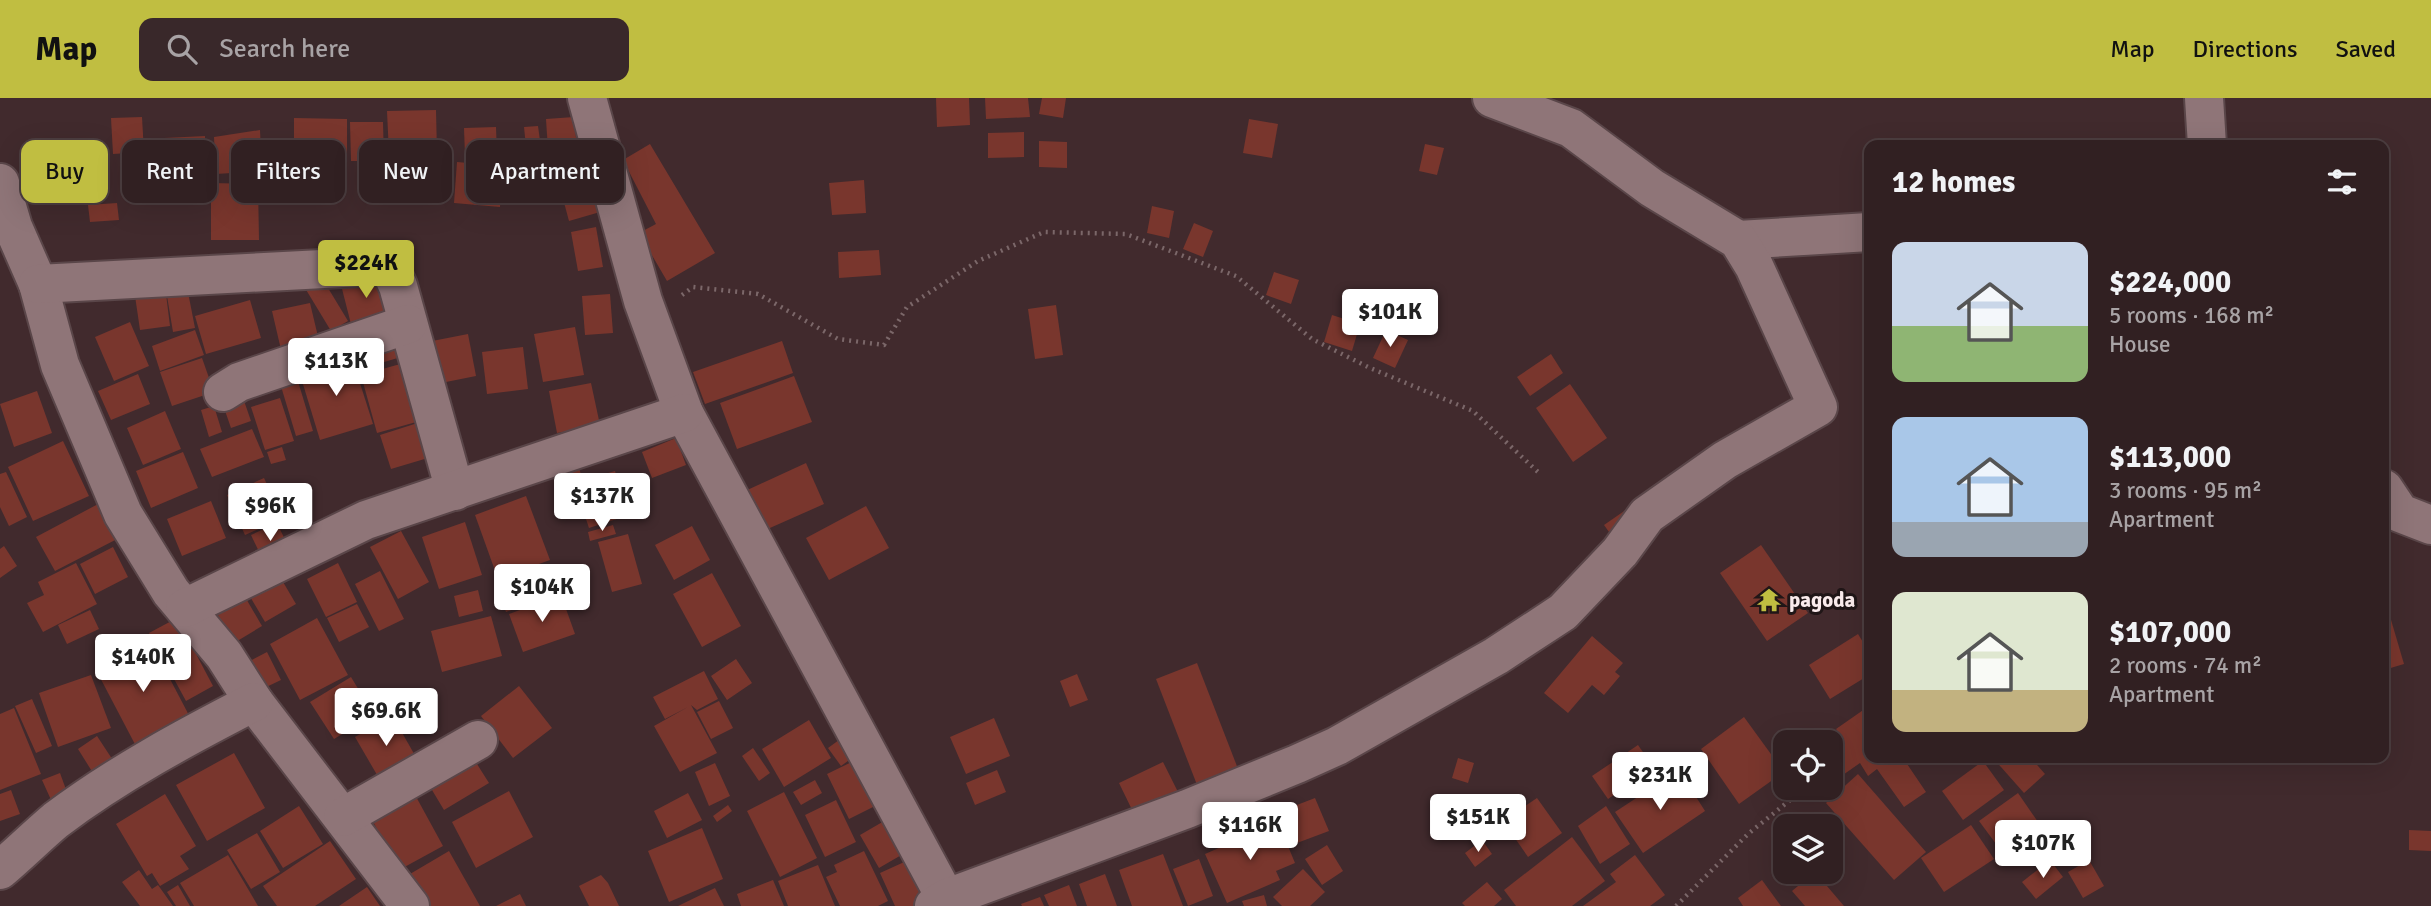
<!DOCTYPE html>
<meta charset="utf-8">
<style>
:root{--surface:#312022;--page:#39282a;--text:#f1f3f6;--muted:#a8a3a5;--line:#4c3e40;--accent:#c0be41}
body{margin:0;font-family:Signika,sans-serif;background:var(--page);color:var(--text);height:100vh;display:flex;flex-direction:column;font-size:26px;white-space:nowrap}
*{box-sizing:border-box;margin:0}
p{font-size:23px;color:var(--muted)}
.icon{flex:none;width:38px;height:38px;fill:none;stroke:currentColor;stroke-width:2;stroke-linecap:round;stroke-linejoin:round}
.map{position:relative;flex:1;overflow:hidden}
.drawer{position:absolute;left:1864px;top:42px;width:525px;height:623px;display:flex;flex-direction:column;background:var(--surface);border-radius:14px;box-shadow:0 7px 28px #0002,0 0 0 2px var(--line)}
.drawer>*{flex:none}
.top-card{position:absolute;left:21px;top:42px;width:665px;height:63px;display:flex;gap:14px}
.fabs{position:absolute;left:1773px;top:632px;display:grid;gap:14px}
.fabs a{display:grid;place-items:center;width:70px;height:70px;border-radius:14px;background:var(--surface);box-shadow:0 7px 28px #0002,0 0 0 2px var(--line);font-size:35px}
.price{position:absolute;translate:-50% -60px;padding:0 16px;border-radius:7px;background:#fff;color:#222;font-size:23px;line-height:46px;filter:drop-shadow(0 2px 4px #0008)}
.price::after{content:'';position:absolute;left:50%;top:42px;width:21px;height:16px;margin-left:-10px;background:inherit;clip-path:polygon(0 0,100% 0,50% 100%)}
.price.active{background:var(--accent);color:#111}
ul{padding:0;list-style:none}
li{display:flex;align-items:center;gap:21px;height:175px;padding:0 28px}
li span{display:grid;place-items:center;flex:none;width:196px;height:140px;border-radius:14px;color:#555}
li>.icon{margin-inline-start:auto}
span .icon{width:84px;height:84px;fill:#fffc;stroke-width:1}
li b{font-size:30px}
h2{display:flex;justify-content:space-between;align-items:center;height:84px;padding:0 28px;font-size:30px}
.chip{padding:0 24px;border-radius:14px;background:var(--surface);box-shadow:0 7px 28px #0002,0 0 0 2px var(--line);font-size:24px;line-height:63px}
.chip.active{background:var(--accent);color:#111}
header{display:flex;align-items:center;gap:42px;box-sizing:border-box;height:98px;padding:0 35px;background:var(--accent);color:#111}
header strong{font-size:33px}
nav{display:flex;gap:38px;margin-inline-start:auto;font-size:24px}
.search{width:490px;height:63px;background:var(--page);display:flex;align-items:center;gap:18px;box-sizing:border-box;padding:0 24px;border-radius:14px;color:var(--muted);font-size:26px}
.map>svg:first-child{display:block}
.building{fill:#79362d}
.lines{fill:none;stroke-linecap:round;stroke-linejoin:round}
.street-casing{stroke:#5a4649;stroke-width:42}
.path{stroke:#7b6769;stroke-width:4.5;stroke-dasharray:2 5;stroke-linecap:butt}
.street{stroke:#8f7578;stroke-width:38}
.labels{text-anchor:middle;stroke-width:6;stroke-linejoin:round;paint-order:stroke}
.poi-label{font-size:21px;font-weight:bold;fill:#faebec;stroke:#201617;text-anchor:start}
</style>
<header>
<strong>Map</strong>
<div class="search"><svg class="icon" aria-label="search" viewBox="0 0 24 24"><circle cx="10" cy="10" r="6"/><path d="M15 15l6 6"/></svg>Search here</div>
<nav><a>Map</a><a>Directions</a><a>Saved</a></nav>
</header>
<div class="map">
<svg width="2431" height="808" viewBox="0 0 2431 808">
<rect width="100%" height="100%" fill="#412a2d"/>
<g class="building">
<path d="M 936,0 L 969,0 L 970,27 L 937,29 Z"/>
<path d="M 985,0 L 1028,0 L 1030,19 L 986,21 Z"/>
<path d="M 1042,0 L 1066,0 L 1063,20 L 1039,16 Z"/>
<path d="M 436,12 L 437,55 L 389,56 L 387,13 Z"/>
<path d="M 142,19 L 144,54 L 113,56 L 111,20 Z"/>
<path d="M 574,19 L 577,50 L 548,52 L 546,21 Z"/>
<path d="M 294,20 L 347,21 L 347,61 L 294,61 Z"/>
<path d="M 1249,21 L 1278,26 L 1272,60 L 1243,55 Z"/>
<path d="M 350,24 L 383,24 L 384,63 L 351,63 Z"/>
<path d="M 538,28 L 542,57 L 527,59 L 524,29 Z"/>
<path d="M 496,29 L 497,57 L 465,58 L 464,30 Z"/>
<path d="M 260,32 L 262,73 L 216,76 L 214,39 Z"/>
<path d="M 1024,34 L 1024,59 L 988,60 L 988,35 Z"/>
<path d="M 205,38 L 206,73 L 165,74 L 164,40 Z"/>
<path d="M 1039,43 L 1067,44 L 1067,70 L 1039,69 Z"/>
<path d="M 650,46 L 715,155 L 667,183 L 639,135 L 656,126 L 623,62 Z"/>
<path d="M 1425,46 L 1444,50 L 1437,77 L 1419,73 Z"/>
<path d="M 571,59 L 574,89 L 545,92 L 542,62 Z"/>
<path d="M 412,64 L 412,81 L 387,81 L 386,65 Z"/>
<path d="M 457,64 L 503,68 L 500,109 L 454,105 Z"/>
<path d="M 864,82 L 866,115 L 832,117 L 829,85 Z"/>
<path d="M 211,85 L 258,86 L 259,142 L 211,142 Z"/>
<path d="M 599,86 L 607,112 L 569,123 L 562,97 Z"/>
<path d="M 117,105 L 119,122 L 90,124 L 88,107 Z"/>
<path d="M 1152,108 L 1174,113 L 1169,140 L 1147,135 Z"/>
<path d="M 1194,125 L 1213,133 L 1203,159 L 1183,151 Z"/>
<path d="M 596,129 L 603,169 L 578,173 L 571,134 Z"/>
<path d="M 879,152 L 881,177 L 839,180 L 838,154 Z"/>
<path d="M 380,173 L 391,221 L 352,230 L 340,183 Z"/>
<path d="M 1274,174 L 1299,182 L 1291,206 L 1266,197 Z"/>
<path d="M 322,180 L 348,223 L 331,233 L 305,190 Z"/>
<path d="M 186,184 L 195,230 L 173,234 L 165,186 Z"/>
<path d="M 165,188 L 170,228 L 140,232 L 134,191 Z"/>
<path d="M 610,196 L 613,235 L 585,237 L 582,198 Z"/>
<path d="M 250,202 L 261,240 L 206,256 L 195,218 Z"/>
<path d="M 310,205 L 320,247 L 282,256 L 272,213 Z"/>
<path d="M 1056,207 L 1063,257 L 1035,261 L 1028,211 Z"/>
<path d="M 1332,217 L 1360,226 L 1352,253 L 1324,244 Z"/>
<path d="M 130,224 L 149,268 L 114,283 L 95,239 Z"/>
<path d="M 575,229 L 584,277 L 543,284 L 534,236 Z"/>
<path d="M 195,232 L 204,257 L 160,273 L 152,248 Z"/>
<path d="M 1386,232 L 1408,242 L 1395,270 L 1373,260 Z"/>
<path d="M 468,236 L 476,278 L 431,287 L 422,245 Z"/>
<path d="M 394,238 L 401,259 L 364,270 L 357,250 Z"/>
<path d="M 782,243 L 793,275 L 705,306 L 693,274 Z"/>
<path d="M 523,249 L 528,291 L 487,296 L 482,254 Z"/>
<path d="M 1551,256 L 1563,275 L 1530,298 L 1517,279 Z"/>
<path d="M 351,257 L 373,326 L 320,342 L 299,273 Z"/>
<path d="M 202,260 L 214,294 L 172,308 L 160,274 Z"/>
<path d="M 411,263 L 427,321 L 377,335 L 361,277 Z"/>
<path d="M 138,276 L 150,306 L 111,322 L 98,293 Z"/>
<path d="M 794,278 L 812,324 L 737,351 L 720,305 Z"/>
<path d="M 297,280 L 313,333 L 296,338 L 280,285 Z"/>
<path d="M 591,285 L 600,327 L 557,335 L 549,293 Z"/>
<path d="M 1570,286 L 1607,340 L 1573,364 L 1536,310 Z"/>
<path d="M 37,293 L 52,335 L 14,349 L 0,306 Z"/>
<path d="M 242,297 L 251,323 L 231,330 L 222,304 Z"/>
<path d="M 280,300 L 294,343 L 265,352 L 251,309 Z"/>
<path d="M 214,308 L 222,334 L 209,339 L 201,312 Z"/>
<path d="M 165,313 L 181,351 L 143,367 L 127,330 Z"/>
<path d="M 427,322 L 438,357 L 391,371 L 380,337 Z"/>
<path d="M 252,331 L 264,359 L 212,379 L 200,351 Z"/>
<path d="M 676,340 L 686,367 L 652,380 L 642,354 Z"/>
<path d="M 63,343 L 89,398 L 33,423 L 8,369 Z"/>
<path d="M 282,349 L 286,362 L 271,366 L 267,354 Z"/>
<path d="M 183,354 L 198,390 L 151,410 L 136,373 Z"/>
<path d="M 577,363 L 582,380 L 565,386 L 559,369 Z"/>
<path d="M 806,365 L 824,406 L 761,434 L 743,394 Z"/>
<path d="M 615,373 L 629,417 L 589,430 L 574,385 Z"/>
<path d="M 6,374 L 27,419 L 9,428 L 0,409 L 0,376 Z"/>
<path d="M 264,380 L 283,420 L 245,437 L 227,397 Z"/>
<path d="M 526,398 L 550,462 L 498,481 L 475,417 Z"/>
<path d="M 211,403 L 226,440 L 182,458 L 167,421 Z"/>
<path d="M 100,405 L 119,440 L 55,473 L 36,439 Z"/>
<path d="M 866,408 L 889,450 L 829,482 L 806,440 Z"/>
<path d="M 1630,409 L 1614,441 L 1604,427 Z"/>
<path d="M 465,424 L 482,477 L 439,491 L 422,439 Z"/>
<path d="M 277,425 L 290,452 L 264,464 L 251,437 Z"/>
<path d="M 613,427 L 616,436 L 590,443 L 588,434 Z"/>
<path d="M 692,428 L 710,462 L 674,482 L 655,447 Z"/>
<path d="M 401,433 L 429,484 L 398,501 L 370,449 Z"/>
<path d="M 628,436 L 642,486 L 612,494 L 598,444 Z"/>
<path d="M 1761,447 L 1808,515 L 1767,543 L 1720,475 Z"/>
<path d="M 4,448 L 17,468 L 0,480 L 0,451 Z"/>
<path d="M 113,449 L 128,479 L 95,496 L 80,466 Z"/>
<path d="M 76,465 L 97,506 L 43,534 L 27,505 L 44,497 L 38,484 Z"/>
<path d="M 338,465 L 357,504 L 326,519 L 307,481 Z"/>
<path d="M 276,472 L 296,506 L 265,524 L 245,490 Z"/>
<path d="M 380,473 L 404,521 L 379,533 L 355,486 Z"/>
<path d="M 520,475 L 531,505 L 506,514 L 495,484 Z"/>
<path d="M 712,475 L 741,528 L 702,549 L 673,496 Z"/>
<path d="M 241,492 L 262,528 L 234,545 L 213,509 Z"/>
<path d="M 478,492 L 483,513 L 459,519 L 454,498 Z"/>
<path d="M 561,497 L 575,536 L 523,554 L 509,516 Z"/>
<path d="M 357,506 L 369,529 L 339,544 L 327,520 Z"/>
<path d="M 90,512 L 99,531 L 67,546 L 58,527 Z"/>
<path d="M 2389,515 L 2404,566 L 2384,572 L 2384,516 Z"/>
<path d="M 491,518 L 502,558 L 442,574 L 431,533 Z"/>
<path d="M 177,520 L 213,588 L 186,603 L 149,535 Z"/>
<path d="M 317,520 L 348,577 L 300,602 L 270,546 Z"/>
<path d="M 1858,536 L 1869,554 L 1869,577 L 1830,601 L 1809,567 Z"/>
<path d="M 1592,538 L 1623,565 L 1615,574 L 1620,578 L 1604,597 L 1592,587 L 1568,615 L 1544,595 Z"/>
<path d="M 149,541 L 192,623 L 138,652 L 95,570 Z"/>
<path d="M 267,554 L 281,582 L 260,592 L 246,565 Z"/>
<path d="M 736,561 L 752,585 L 727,602 L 711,578 Z"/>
<path d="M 1197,565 L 1240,676 L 1199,692 L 1156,581 Z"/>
<path d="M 704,573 L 718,601 L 697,612 L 691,607 L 717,655 L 680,674 L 654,628 L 688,609 L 665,621 L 653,599 Z"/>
<path d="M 1077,576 L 1088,602 L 1070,609 L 1060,583 Z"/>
<path d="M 91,577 L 111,630 L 58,649 L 39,595 Z"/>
<path d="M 351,579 L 374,617 L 334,641 L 310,604 Z"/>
<path d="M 519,588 L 552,630 L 513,660 L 481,618 Z"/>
<path d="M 32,601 L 52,648 L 36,655 L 15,608 Z"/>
<path d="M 719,603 L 733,630 L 711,641 L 697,614 Z"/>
<path d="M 1869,608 L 1869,660 L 1903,660 L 1926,694 L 1904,709 L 1877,671 L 1868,678 L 1860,665 L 1830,686 L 1830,651 L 1843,642 L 1836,631 Z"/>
<path d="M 14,610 L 41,676 L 0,692 L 0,616 Z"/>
<path d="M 392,617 L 417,661 L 380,682 L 355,639 Z"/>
<path d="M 1744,619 L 1784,674 L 1739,706 L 1701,651 Z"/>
<path d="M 994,620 L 1010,658 L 966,676 L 950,639 Z"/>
<path d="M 809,622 L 831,660 L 784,689 L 762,651 Z"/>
<path d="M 97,638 L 118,670 L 98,683 L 78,651 Z"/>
<path d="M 839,642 L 852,660 L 841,668 L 828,650 Z"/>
<path d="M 1638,647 L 1654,670 L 1608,701 L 1592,678 Z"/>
<path d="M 753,650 L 770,675 L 759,683 L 742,658 Z"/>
<path d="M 234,655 L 265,710 L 207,743 L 176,687 Z"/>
<path d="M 470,655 L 489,685 L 444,712 L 426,682 Z"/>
<path d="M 866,657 L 887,702 L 849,721 L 827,676 Z"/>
<path d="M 1458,660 L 1474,665 L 1468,685 L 1452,680 Z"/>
<path d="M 1993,660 L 2031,660 L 2045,676 L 2024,695 Z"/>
<path d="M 1983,663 L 2004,692 L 1963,722 L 1942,693 Z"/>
<path d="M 1163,664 L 1181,700 L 1137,722 L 1119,685 Z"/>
<path d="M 715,665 L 730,698 L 709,708 L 695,674 Z"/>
<path d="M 997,672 L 1006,694 L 975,707 L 966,685 Z"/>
<path d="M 1679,672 L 1705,713 L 1643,755 L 1615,714 Z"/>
<path d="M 60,675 L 68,697 L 52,704 L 42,682 Z"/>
<path d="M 1858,676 L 1926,754 L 1894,782 L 1826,705 Z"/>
<path d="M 815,682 L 822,695 L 801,707 L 793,694 Z"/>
<path d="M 11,692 L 20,716 L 0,723 L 0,696 Z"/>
<path d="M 509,693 L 533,739 L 476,770 L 452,724 Z"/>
<path d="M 784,694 L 817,760 L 780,779 L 747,713 Z"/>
<path d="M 414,695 L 443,748 L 399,772 L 370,718 Z"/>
<path d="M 688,695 L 702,722 L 667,740 L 654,713 Z"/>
<path d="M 2018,695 L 2040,727 L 2002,754 L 1979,723 Z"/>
<path d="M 165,696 L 196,748 L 180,758 L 189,771 L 160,788 L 152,775 L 147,778 L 116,726 Z"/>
<path d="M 1315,700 L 1329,733 L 1297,745 L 1284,712 Z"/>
<path d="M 1537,700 L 1562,735 L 1528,759 L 1503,723 Z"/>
<path d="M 836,702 L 856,744 L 825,759 L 805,717 Z"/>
<path d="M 728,707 L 732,713 L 717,724 L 713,718 Z"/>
<path d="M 299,708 L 323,746 L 283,770 L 260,733 Z"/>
<path d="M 1606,708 L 1630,746 L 1600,766 L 1578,728 Z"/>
<path d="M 1475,715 L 1485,729 L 1469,742 L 1458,728 Z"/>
<path d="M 891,719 L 910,752 L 879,770 L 860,737 Z"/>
<path d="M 1278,724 L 1295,765 L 1276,773 L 1280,782 L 1227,805 L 1205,756 Z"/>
<path d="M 1971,727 L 1994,761 L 1944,794 L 1921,760 Z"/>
<path d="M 702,730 L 723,781 L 669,804 L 648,753 Z"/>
<path d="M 2409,732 L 2431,733 L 2431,753 L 2409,752 Z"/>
<path d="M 257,735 L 280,774 L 251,791 L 227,752 Z"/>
<path d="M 1572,739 L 1605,783 L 1572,808 L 1516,808 L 1504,792 Z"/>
<path d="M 1482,742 L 1492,756 L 1475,769 L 1465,755 Z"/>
<path d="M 330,743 L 356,781 L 315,808 L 277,808 L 263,788 Z"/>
<path d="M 1327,747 L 1343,773 L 1322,787 L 1305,761 Z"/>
<path d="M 449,753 L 480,808 L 428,808 L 410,776 Z"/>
<path d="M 864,753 L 888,803 L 878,808 L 840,808 L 826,779 L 837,774 L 834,767 Z"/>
<path d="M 1163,756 L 1183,808 L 1132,808 L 1119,772 Z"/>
<path d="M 228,757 L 258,808 L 194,808 L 180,785 Z"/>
<path d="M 1635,757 L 1665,797 L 1650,808 L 1583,808 L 1616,784 L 1610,776 Z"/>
<path d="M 913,760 L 931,800 L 914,808 L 895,808 L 880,775 Z"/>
<path d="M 1199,761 L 1213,798 L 1188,808 L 1173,771 Z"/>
<path d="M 2050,762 L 2063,779 L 2036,801 L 2022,784 Z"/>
<path d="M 2089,762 L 2104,788 L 2083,800 L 2068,774 Z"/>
<path d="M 818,767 L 835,808 L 788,808 L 778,783 Z"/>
<path d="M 1303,771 L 1325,794 L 1310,808 L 1282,808 L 1273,799 Z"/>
<path d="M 139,772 L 152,791 L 158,787 L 173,808 L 140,808 L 122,784 Z"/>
<path d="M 1815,774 L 1844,808 L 1805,808 L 1792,793 Z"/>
<path d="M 1105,776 L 1117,808 L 1087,808 L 1079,786 Z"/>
<path d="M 601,777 L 608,785 L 619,808 L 589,808 L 579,788 Z"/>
<path d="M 773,782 L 784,808 L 741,808 L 737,796 Z"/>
<path d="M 1762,782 L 1781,808 L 1743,808 L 1738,800 Z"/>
<path d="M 1487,784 L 1502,801 L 1494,808 L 1465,808 L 1462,805 Z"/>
<path d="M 178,787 L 190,808 L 176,808 L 167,794 Z"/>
<path d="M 1069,787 L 1077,808 L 1049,808 L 1044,797 Z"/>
<path d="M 367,789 L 380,808 L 339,808 Z"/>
<path d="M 715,790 L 724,808 L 678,808 Z"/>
<path d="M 520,796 L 526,808 L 496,808 Z"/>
<path d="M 1264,797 L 1267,808 L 1244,808 L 1242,803 Z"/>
<path d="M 1040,799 L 1044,808 L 1022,808 L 1021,806 Z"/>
</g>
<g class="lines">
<g class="street-casing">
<g id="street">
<path d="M 587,0 L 643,203 L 684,315 L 950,808"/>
<path d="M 2204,0 L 2207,47"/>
<path d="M 0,85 L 13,129 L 38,186 L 60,267 L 123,416 L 171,494 L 224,557 L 254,604 L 410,808"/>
<path d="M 1738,142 L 1869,134"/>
<path d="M 38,186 L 380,168 L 392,175 L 398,188 L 455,393"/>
<path d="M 223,294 L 239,284 L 408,226"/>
<path d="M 2384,391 L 2400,415 L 2431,427"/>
<path d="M 185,510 L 366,422 L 684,315"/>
<path d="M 343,719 L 478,642"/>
<path d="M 0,772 C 19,756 37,738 56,722 C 117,676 186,639 254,604"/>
<path d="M 934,808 L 947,800 L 1187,711 L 1297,666 L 1337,648 L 1496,558 L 1563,514 L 1620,454 L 1647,417 L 1725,362 L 1818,309 L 1754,168 L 1738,142 L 1652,90 L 1571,30 L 1492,0"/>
</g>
</g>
<g class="path">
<path d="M 682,197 L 693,189 L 758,196 L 838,241 L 884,247 L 907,209 L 978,163 L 1044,134 L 1126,136 L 1236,178 L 1312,241 L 1370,270 L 1473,313 L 1538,374"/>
<path d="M 1676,808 L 1748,736 L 1805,690"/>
</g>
<use href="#street" class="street"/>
</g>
<defs>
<g id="temple-bare" transform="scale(1.89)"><path d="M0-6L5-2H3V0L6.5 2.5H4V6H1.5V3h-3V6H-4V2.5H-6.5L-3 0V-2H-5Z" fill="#c0be41" stroke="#201617" stroke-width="2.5" paint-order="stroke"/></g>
</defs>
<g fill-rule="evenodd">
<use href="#temple-bare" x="1769" y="502"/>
</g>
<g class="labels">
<g class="poi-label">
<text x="1789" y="509">pagoda</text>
</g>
</g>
</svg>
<div class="fabs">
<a><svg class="icon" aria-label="locate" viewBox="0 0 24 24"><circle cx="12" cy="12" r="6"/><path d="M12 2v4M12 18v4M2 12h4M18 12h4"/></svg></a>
<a><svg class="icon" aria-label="layers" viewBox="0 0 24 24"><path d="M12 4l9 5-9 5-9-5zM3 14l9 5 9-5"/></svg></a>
</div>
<b class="price active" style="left:366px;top:202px">$224K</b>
<b class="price" style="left:1390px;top:251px">$101K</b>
<b class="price" style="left:336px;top:300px">$113K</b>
<b class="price" style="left:602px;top:435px">$137K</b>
<b class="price" style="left:270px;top:445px">$96K</b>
<b class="price" style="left:542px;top:526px">$104K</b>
<b class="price" style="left:143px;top:596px">$140K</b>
<b class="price" style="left:386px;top:650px">$69.6K</b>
<b class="price" style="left:1660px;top:714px">$231K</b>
<b class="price" style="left:1478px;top:756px">$151K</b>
<b class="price" style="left:1250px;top:764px">$116K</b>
<b class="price" style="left:2043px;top:782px">$107K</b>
<div class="top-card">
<a class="chip active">Buy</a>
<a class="chip">Rent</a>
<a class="chip">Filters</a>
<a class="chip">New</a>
<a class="chip">Apartment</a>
</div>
<section class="drawer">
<h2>12 homes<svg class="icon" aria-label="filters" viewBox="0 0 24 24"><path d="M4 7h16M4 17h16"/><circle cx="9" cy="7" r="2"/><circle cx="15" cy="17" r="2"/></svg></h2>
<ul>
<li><span style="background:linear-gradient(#c9d6e8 60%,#8fb573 0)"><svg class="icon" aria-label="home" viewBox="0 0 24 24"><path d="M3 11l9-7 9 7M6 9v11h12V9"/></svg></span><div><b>$224,000</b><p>5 rooms · 168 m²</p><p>House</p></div></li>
<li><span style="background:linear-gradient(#a9c7e8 75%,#9aa5b1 0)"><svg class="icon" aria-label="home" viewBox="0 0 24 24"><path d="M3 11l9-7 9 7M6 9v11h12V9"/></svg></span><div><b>$113,000</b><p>3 rooms · 95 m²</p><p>Apartment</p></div></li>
<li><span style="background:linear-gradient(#dfe7d0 70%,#c2b280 0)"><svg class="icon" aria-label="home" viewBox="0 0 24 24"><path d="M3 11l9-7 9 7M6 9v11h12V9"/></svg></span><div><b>$107,000</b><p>2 rooms · 74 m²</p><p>Apartment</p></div></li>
</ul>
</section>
</div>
